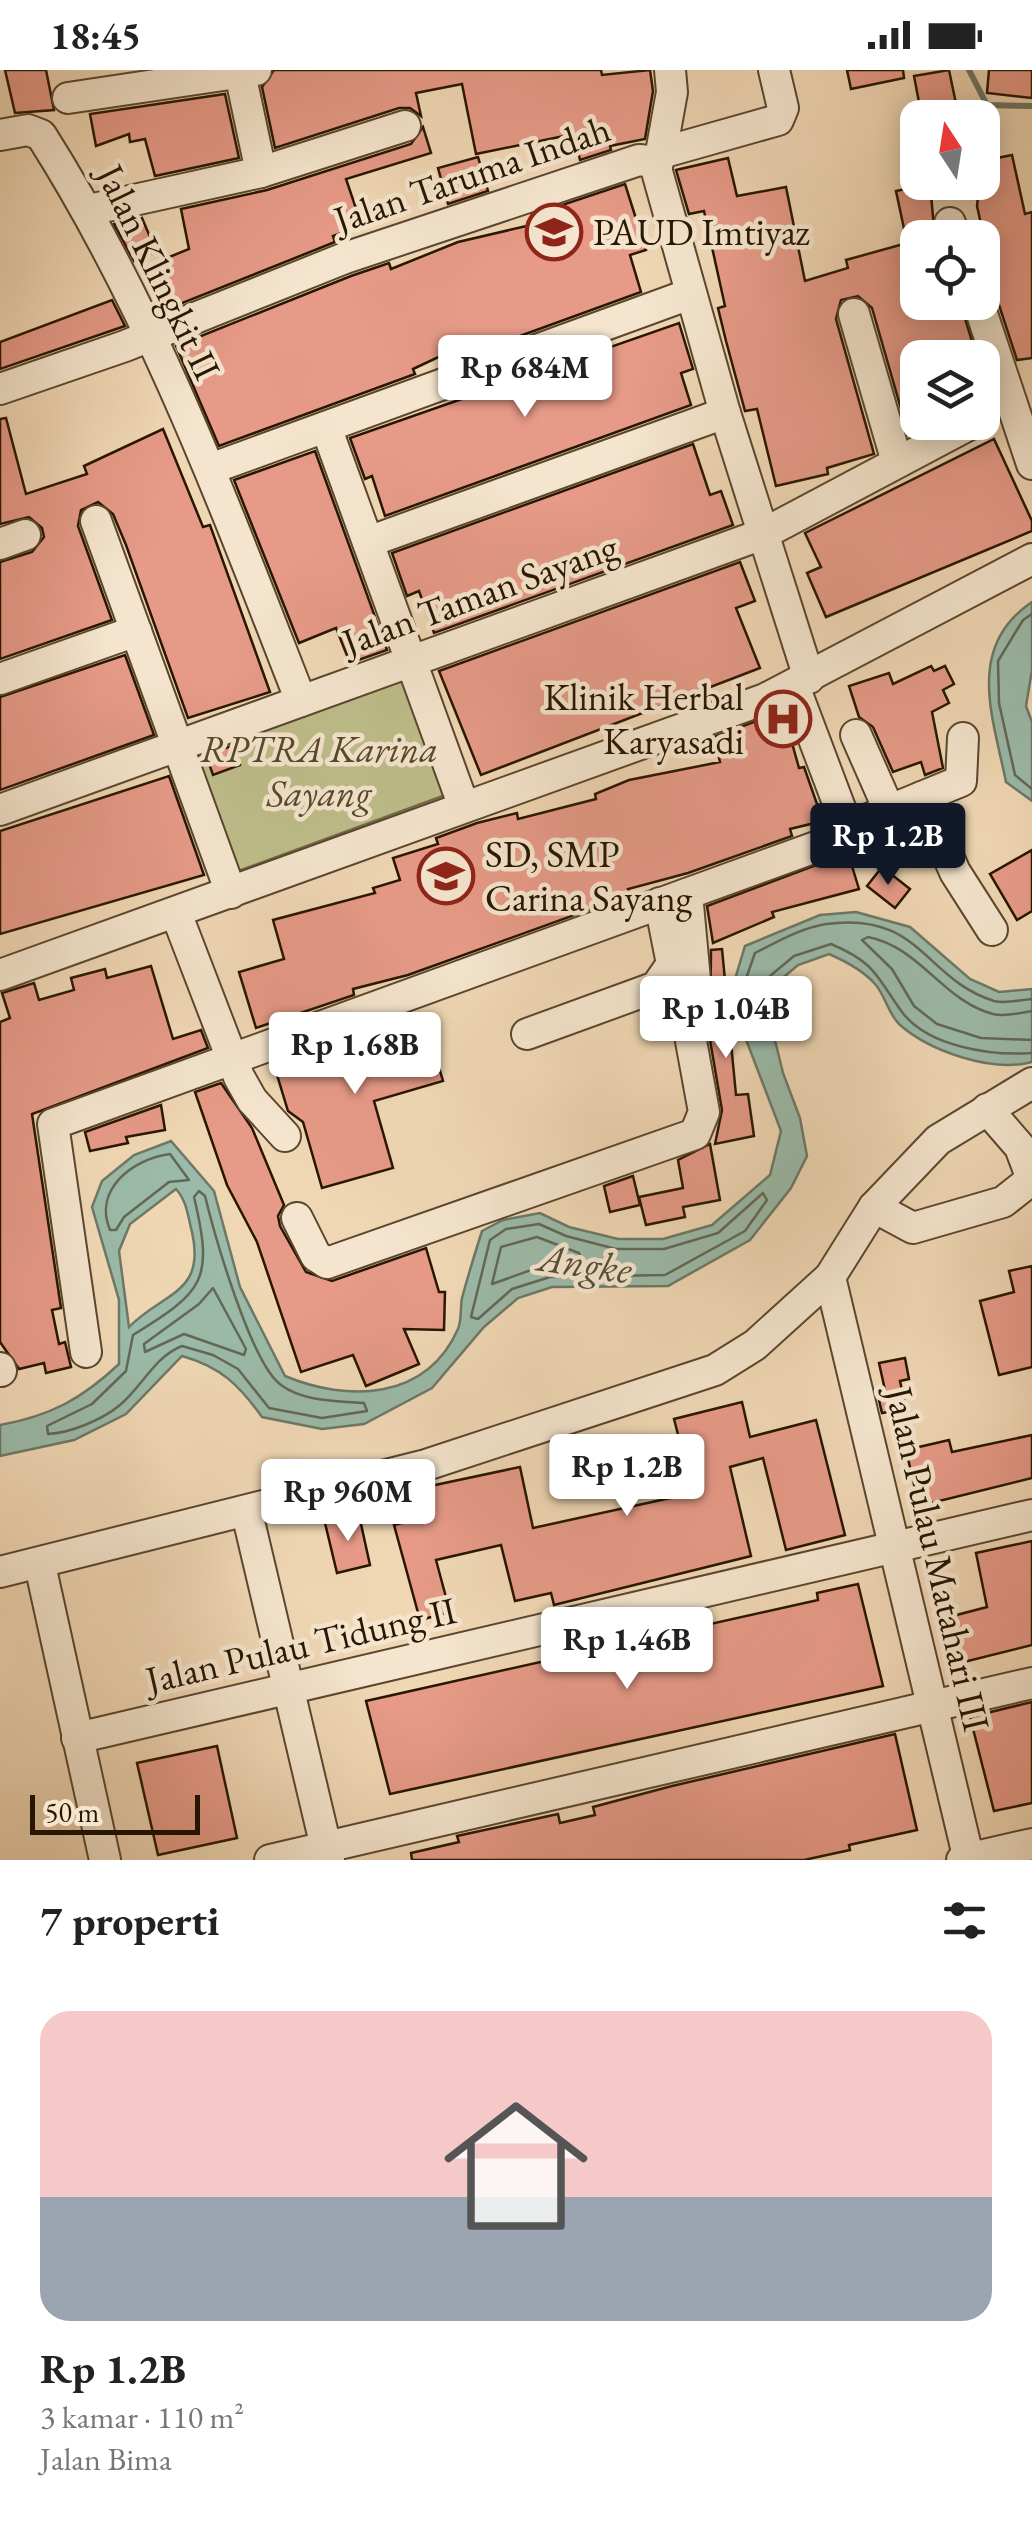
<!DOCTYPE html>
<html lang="id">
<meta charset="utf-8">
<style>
:root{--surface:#fff;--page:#f2f2f2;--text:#222;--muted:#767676;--line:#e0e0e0;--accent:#111827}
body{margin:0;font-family:"EB Garamond",serif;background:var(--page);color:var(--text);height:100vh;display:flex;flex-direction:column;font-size:38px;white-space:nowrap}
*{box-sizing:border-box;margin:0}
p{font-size:32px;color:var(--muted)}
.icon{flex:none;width:55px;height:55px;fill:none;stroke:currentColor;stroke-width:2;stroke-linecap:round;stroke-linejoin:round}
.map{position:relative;height:1790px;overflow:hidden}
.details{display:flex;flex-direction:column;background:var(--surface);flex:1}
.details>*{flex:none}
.needle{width:65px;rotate:348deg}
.tools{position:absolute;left:900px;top:30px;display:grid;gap:20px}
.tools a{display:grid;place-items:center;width:100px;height:100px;border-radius:20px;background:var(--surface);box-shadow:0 5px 25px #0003;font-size:50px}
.scale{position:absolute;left:30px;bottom:25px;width:170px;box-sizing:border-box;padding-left:10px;border:5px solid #281601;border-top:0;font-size:28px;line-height:35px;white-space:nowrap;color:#281601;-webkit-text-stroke:8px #f5e5ce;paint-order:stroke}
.price{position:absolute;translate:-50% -85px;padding:0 22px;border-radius:10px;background:#fff;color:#222;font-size:32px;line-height:65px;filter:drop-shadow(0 2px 5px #0008)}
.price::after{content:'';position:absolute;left:50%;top:60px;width:30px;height:22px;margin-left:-15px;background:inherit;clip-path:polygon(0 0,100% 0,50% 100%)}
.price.active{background:var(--accent);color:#fff}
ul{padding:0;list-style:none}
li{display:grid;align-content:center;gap:20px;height:530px;padding:0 40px}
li+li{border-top:2px solid var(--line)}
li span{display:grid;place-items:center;height:310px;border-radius:30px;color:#555}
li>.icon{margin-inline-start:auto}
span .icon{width:180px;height:180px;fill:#fffc;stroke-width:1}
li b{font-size:42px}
h2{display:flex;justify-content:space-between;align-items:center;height:120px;padding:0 40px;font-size:42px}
.status{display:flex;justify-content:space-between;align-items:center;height:70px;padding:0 50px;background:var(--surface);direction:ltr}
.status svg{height:28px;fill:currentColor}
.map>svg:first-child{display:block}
.green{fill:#bdbd8a;stroke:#726a46;stroke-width:2.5}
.water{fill:#9bbaa9;stroke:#6d7866;stroke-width:2.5;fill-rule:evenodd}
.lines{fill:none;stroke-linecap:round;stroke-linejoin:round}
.shore{stroke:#626855;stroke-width:2.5}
.stream{stroke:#6d7866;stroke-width:6}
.building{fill:#e69a87;stroke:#281601;stroke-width:2.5}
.minor-casing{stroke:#5a462e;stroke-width:34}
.minor{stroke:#f5e5ce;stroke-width:30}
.labels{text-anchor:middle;stroke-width:9;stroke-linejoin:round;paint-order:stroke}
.street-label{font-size:38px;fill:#281601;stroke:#f5e5ce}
.poi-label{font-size:38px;fill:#281601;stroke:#f5e5ce;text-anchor:start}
.park-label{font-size:38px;font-style:italic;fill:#55482a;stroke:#f5e5ce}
.water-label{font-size:40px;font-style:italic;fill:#504f3c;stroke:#f5e5ce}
</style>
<div class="status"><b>18:45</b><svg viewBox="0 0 49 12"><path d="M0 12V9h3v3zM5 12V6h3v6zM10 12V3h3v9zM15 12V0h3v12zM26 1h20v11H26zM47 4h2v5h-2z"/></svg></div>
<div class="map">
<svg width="1032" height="1790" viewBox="0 0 1032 1790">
<rect width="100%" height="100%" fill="#f0d7b4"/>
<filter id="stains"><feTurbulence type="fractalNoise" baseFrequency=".002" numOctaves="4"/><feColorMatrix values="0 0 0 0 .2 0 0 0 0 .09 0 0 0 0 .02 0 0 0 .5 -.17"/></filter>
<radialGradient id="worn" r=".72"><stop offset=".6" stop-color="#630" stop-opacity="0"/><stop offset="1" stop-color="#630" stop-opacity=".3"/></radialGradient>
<path class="green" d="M 405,599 L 451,723 L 233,803 L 187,679 Z"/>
<g class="water">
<path d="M 1032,532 L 1032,600 L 1026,636 L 1032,652 L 1032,731 L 1006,712 C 993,647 965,577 1032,532 Z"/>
<path d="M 856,842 L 910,857 L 970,909 L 999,922 L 1032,919 L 1032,992 C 992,1003 929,981 899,954 C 888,943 885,925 875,914 C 863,900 845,891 829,884 L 798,895 L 778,912 L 773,962 L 783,1003 L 800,1048 L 807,1086 L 791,1118 L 750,1170 L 668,1216 L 552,1217 L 518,1228 L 484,1257 L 432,1318 L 364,1354 L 322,1359 L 262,1347 C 239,1315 221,1297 182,1286 L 126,1344 L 74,1370 L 0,1386 L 0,1355 C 50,1346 82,1329 119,1294 L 119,1230 L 92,1137 L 102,1111 L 134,1085 L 171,1071 L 214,1121 L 240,1217 L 285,1306 C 347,1332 426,1331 458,1259 C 462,1250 460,1238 462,1228 C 468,1206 475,1183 482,1161 L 503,1150 L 540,1143 L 569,1157 L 618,1169 L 663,1169 L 712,1155 L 770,1105 L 781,1061 L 742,959 L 732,919 L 745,876 L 820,845 ZM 176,1119 C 187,1131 188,1147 192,1162 C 206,1224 163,1222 129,1257 L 119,1181 L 130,1154 Z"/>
</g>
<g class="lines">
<g class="shore">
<path d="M 1032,544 L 1023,550 L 998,591 L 999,633 L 1015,705 L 1032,719"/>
<path d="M 1032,929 C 1020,930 1005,934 994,931 C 924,909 921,841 826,854 C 801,858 777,872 755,883 L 742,920 L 754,962 L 760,965 L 770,906 L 794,886 L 831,874 C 876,893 876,906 902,942 C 928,977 992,986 1032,983"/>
<path d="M 1032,941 C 1020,943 1005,947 993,944 C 943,931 920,877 868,867 L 862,870 L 892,899 L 914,936 L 937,954 L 981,968 L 1032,970"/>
<path d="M 170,1084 L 189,1110 L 169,1112 L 124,1147 L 116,1160 L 110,1160 C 93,1120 132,1089 170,1084 Z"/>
<path d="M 199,1121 L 205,1126 C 214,1163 251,1294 281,1315 C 304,1332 337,1331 364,1333 L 367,1341 L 322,1348 L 269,1338 L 238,1299 L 213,1285 L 182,1276 C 154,1287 142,1317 120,1335 C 102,1350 70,1363 48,1364 L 47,1356 L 92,1334 L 126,1301 L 133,1265 C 204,1221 214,1211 194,1127 Z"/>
<path d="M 763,1123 L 767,1130 L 745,1161 L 665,1205 L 550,1207 L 512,1219 L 478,1249 L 471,1247 L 490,1170 L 506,1159 L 539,1154 L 566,1166 L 616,1179 L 664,1179 L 718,1163 Z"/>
<path d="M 537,1167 L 579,1183 L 582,1190 L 545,1195 L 492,1214 L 501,1177 Z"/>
<path d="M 213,1218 L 246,1279 L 244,1285 L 184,1264 L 145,1282 L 144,1274 L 199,1234 Z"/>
</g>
<path class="stream" d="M 969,0 L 987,35 L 1032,36"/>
</g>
<g class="building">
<path d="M 5,0 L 46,0 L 54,40 L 15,43 Z"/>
<path d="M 274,0 L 601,0 L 602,5 L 650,0 L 653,21 L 645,69 L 610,76 L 611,80 L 580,90 L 574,64 L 476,84 L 462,14 L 416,23 L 421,46 L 410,38 L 399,38 L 275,78 L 262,17 Z"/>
<path d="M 847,0 L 903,0 L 904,8 L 851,19 Z"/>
<path d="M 949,0 L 959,48 L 922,48 L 914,6 Z"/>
<path d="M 989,0 L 1032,0 L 1032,28 L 987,23 Z"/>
<path d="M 225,24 L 239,88 L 155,106 L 145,69 L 130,72 L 129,64 L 96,76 L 90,44 Z"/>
<path d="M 423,57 L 431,83 L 346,109 L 362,156 L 333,166 L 335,172 L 175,236 L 157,192 L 189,179 L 181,139 L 267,120 L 411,74 Z"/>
<path d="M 1012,85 L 1025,144 L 1032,142 L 1032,288 L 1017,290 L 998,232 L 977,136 L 982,91 Z"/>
<path d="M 478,87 L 488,121 L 448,134 L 438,98 Z"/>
<path d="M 728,88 L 737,126 L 786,117 L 805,211 L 848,198 L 846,190 L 918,170 L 918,232 L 960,232 L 977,288 L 918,288 L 918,353 L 906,356 L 872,238 L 858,226 L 841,230 L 836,249 L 874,384 L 827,398 L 828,404 L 776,416 L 757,339 L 745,341 L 726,271 L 718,238 L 725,236 L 704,141 L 689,144 L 676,100 Z"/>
<path d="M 625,114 L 646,180 L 630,185 L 641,222 L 454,290 L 449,282 L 413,299 L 415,304 L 219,376 L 176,276 L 351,206 L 389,193 L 391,199 L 458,172 L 535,154 L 532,145 Z"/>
<path d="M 930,114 L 935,168 L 906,168 L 896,121 Z"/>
<path d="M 142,148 L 156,181 L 134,191 L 114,154 Z"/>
<path d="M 112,230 L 125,256 L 0,299 L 0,272 Z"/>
<path d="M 679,253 L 693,299 L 681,303 L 691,335 L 385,446 L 372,406 L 365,409 L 350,368 Z"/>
<path d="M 6,348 L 26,424 L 87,404 L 84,396 L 163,359 L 203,457 L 210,455 L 270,622 L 188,648 L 126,475 L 113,444 L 98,432 L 81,440 L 78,456 L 112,550 L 0,589 L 0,492 L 32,482 L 44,467 L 42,458 L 29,447 L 0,454 L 0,349 Z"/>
<path d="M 994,369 L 1032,451 L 1032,461 L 826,547 L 807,503 L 821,497 L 805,463 Z"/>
<path d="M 693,374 L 710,425 L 721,421 L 733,455 L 434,563 L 419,521 L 407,526 L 392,483 Z"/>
<path d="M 315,381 L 387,580 L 350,593 L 336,558 L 299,573 L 234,410 Z"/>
<path d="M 740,492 L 755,531 L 736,538 L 760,598 L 481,705 L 439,601 Z"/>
<path d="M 125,585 L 154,665 L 0,720 L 0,627 Z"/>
<path d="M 931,596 L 934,601 L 945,596 L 954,614 L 943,620 L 949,633 L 932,642 L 943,698 L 925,705 L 921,692 L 893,702 L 873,657 L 859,647 L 849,616 L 889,603 L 893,614 Z"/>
<path d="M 783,641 L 799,698 L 804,697 L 823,751 L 790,759 L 792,766 L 688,803 L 628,819 L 630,825 L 408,905 L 353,919 L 354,925 L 256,958 L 239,902 L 284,889 L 273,850 L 375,823 L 373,818 L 400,810 L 393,788 L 438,774 L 436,768 L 477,753 L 517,743 L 518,749 L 596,729 L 595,724 L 629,710 L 720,692 L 714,667 Z"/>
<path d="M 234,675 L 240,695 L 213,705 L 206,685 Z"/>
<path d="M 169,706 L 204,805 L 0,864 L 0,761 Z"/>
<path d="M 1032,780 L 1032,841 L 1017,850 L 990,804 Z"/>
<path d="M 848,783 L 859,819 L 772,842 L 774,847 L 713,873 L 707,836 Z"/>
<path d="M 882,797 L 910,819 L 895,838 L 867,816 Z"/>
<path d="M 722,879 L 736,1025 L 748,1024 L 754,1066 L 715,1074 L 722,1040 L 710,970 L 711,880 Z"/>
<path d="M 151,896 L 173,969 L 201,960 L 208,978 L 32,1044 L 61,1238 L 52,1240 L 59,1274 L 65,1272 L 71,1297 L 46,1303 L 44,1293 L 19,1299 L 0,1272 L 0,952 L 10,948 L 2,923 L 34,913 L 39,930 L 74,920 L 71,908 L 105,899 L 107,908 Z"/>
<path d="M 425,950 L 443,1011 L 374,1031 L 393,1098 L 322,1118 L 303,1052 L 288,1041 L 274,995 Z"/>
<path d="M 221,1013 L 252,1058 L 284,1135 L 278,1146 L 280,1156 L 306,1202 L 332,1211 L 426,1178 L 439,1222 L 445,1222 L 444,1260 L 404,1259 L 419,1294 L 366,1316 L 353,1285 L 301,1302 L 257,1172 L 227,1115 L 195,1022 Z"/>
<path d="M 161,1035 L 165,1060 L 126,1067 L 128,1073 L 90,1081 L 85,1062 Z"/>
<path d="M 710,1074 L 720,1130 L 683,1137 L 685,1147 L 646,1155 L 639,1127 L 683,1118 L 678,1090 Z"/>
<path d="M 633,1106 L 640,1135 L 610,1142 L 604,1116 Z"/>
<path d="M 1032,1196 L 1032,1297 L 999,1305 L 980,1231 L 1014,1222 L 1009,1201 Z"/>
<path d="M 905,1288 L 909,1309 L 900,1311 L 906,1339 L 882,1343 L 877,1322 L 885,1320 L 879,1293 Z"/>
<path d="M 742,1332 L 750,1367 L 816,1350 L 845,1465 L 786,1480 L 763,1388 L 730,1397 L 751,1486 L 554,1535 L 551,1523 L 515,1531 L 501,1475 L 436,1490 L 450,1542 L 420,1550 L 394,1455 L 428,1446 L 421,1418 L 520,1397 L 533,1458 L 693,1423 L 674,1349 Z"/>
<path d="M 1032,1365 L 1032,1408 L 919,1436 L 906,1380 L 949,1370 L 952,1382 Z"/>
<path d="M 359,1445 L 370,1495 L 337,1503 L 325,1453 Z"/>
<path d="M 1032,1471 L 1032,1575 L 960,1593 L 949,1547 L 987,1537 L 976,1483 Z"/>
<path d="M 858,1514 L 883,1616 L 390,1724 L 366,1631 L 818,1530 L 817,1523 Z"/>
<path d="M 1032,1632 L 1032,1733 L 994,1741 L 970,1647 Z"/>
<path d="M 895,1664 L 917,1760 L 849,1775 L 850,1780 L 804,1790 L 412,1790 L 411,1783 L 459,1772 L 457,1766 L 558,1744 L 560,1753 L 595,1745 L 593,1737 L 672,1716 Z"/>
<path d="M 217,1676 L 237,1768 L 158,1785 L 137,1693 Z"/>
</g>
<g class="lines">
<g class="minor-casing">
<g id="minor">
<path d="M 240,3 L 261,102"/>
<path d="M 68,28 L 256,0"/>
<path d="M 0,65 L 28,60 L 41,65 C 153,241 225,437 301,631"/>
<path d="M 661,83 L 672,22 L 670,0"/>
<path d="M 656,98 L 661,83 L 778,50 L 783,38 L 774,0"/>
<path d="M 89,140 L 261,102 L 405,56"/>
<path d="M 950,153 L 955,168"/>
<path d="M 978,232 L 1032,394"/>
<path d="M 854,244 L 897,392"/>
<path d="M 0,319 L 125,276 L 345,188 L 639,90 L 649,91 L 656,98 L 725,343 L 809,608"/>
<path d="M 326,357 L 464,737"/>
<path d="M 210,399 L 690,224"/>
<path d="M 96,451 L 231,823"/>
<path d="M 368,472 L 725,343"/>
<path d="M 0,474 L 25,465"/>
<path d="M 0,609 L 136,561"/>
<path d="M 856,665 L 889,740"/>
<path d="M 922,727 L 961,711 L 963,668"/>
<path d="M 0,740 L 763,464 L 974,352"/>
<path d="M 844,759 L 922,727 L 955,802 L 992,860"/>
<path d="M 176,843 L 239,1007 L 252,1030 L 285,1066"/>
<path d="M 0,905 L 765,629 L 1032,489"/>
<path d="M 527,964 L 656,917 L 672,894 L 660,833"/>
<path d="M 874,1137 L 913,1158 L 1003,1132 L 1032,1109 L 1020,1077 L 987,1039"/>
<path d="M 297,1148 L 316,1186 L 327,1193 L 695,1064 L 704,1042 L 691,971 L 695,910 L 687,824"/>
<path d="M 830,1207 L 969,1790"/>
<path d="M 86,1282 L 53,1054 L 835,770 L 844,759 L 843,746 L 794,616"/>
<path d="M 0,1298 L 1,1301"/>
<path d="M 247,1443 L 329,1790"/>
<path d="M 40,1495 L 105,1790"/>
<path d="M 0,1502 L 426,1395 L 715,1300 L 755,1275 L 830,1207 L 874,1137 L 938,1070 L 1032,1013"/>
<path d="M 77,1668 L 1032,1445"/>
<path d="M 270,1790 L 1032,1613"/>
<path d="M 962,1790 L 1032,1774"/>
</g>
</g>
<use href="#minor" class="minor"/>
</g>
<defs>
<g id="school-ring" transform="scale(2.875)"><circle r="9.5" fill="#f5e5ce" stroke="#8f2418" stroke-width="1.5"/><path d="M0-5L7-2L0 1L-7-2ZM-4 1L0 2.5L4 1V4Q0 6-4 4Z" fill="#8f2418"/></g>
<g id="hospital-ring" transform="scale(2.875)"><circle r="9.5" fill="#f5e5ce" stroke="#8f2418" stroke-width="1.5"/><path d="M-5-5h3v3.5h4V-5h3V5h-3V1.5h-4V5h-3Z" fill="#8f2418"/></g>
</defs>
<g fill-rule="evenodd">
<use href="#school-ring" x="554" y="162"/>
<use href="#hospital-ring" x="783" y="649"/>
<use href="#school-ring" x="446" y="806"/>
</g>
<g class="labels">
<g class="street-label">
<text transform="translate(472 104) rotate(-19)" y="13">Jalan Taruma Indah</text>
<text transform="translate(159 202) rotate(64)" y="13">Jalan Klingkit II</text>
<text transform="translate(480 524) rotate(-20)" y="13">Jalan Taman Sayang</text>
<text transform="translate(938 1489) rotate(77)" y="13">Jalan Pulau Matahari III</text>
<text transform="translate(301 1575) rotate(-13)" y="13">Jalan Pulau Tidung II</text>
</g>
<g class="poi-label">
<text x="593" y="175">PAUD Imtiyaz</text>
<text x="744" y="640" text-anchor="end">Klinik Herbal<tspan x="744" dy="44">Karyasadi</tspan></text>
<text x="485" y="797">SD, SMP<tspan x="485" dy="44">Carina Sayang</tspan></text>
</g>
<g class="park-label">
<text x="319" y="692">RPTRA Karina<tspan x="319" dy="44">Sayang</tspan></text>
</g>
<g class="water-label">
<text transform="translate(585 1193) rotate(8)" y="14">Angke</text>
</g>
</g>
<rect width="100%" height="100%" filter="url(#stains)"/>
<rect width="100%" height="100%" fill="url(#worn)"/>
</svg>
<div class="tools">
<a><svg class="needle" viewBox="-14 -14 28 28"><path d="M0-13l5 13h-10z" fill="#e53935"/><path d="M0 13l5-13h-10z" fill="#767676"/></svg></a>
<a><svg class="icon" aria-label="locate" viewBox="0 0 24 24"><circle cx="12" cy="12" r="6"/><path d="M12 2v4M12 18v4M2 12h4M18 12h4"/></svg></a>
<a><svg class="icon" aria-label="layers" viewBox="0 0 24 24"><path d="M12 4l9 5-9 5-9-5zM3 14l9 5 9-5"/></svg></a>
</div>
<div class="scale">50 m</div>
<b class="price" style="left:525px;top:350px">Rp 684M</b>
<b class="price active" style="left:888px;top:818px">Rp 1.2B</b>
<b class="price" style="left:726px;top:991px">Rp 1.04B</b>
<b class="price" style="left:355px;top:1027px">Rp 1.68B</b>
<b class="price" style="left:627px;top:1449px">Rp 1.2B</b>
<b class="price" style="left:348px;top:1474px">Rp 960M</b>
<b class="price" style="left:627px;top:1622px">Rp 1.46B</b>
</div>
<section class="details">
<h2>7 properti<svg class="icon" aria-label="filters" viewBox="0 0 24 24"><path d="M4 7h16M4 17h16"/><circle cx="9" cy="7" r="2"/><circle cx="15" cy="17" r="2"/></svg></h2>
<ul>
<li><span style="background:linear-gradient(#f6c9c9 60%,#9aa5b1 0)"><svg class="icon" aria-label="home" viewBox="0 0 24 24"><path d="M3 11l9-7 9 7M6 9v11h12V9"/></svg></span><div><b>Rp 1.2B</b><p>3 kamar · 110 m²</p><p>Jalan Bima</p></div></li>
</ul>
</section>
